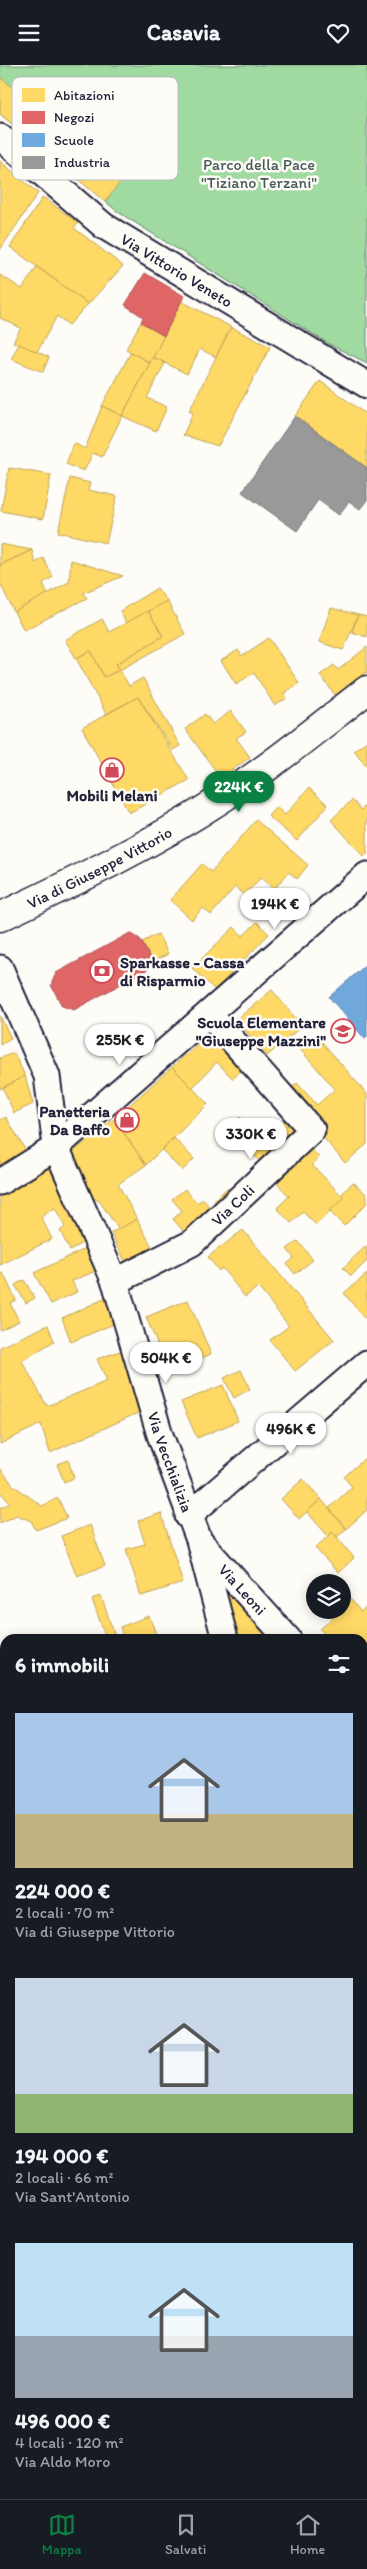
<!DOCTYPE html>
<html lang="it">
<meta charset="utf-8">
<style>
:root{--surface:#171b24;--page:#20242c;--text:#f1f3f6;--muted:#9ea1a6;--line:#363941;--accent:#0b8043}
body{margin:0;font-family:Itim,sans-serif;background:var(--page);color:var(--text);height:100vh;display:flex;flex-direction:column;font-size:19px;white-space:nowrap}
*{box-sizing:border-box;margin:0}
p{font-size:16px;color:var(--muted)}
.icon{flex:none;width:28px;height:28px;fill:none;stroke:currentColor;stroke-width:2;stroke-linecap:round;stroke-linejoin:round}
.map{position:relative;flex:1;overflow:hidden}
.panel{position:absolute;left:0px;top:1569px;width:368px;height:866px;display:flex;flex-direction:column;background:var(--surface);border-radius:15px 15px 0 0;box-shadow:0 2px 12px #0003}
.panel>*{flex:none}
.buttons{position:absolute;left:306px;top:1509px;display:grid;gap:10px}
.buttons a{display:grid;place-items:center;width:45px;height:45px;border-radius:50%;background:var(--surface);box-shadow:0 2px 12px #0003;font-size:25px}
.price{position:absolute;translate:-50% -42px;padding:0 11px;border-radius:18px;background:#fff;color:#222;font-size:16px;line-height:32px;filter:drop-shadow(0 1px 2px #0008)}
.price::after{content:'';position:absolute;left:50%;top:30px;width:15px;height:11px;margin-left:-8px;background:inherit;clip-path:polygon(0 0,100% 0,50% 100%)}
.price.on{background:var(--accent);color:#fff}
ul{padding:0;list-style:none}
li{display:grid;align-content:center;gap:10px;height:265px;padding:0 15px}
li span{display:grid;place-items:center;height:155px;border-radius:0px;color:#555}
li>.icon{margin-inline-start:auto}
span .icon{width:90px;height:90px;fill:#fffc;stroke-width:1}
li b{font-size:21px}
h2{display:flex;justify-content:space-between;align-items:center;height:60px;padding:0 15px;font-size:21px}
header{display:flex;justify-content:space-between;align-items:center;height:65px;padding:0 15px;background:var(--surface);font-size:22px;font-weight:700}
.menu{display:flex;justify-content:space-around;align-items:center;height:70px;border-top:1px solid var(--line);background:var(--surface);font-size:14px;color:var(--muted)}
.menu a{display:grid;justify-items:center;gap:2px}
.menu .on{color:var(--accent)}
.map>svg:first-child{display:block}
.green{fill:#a0daa0;stroke:#617e6e}
.homes{fill:#ffd966;stroke:#bda259}
.shops{fill:#e06666;stroke:#a75259}
.schools{fill:#6fa8dc;stroke:#5880ac}
.industry{fill:#999;stroke:#75757d}
.lines{fill:none;stroke-linecap:round;stroke-linejoin:round}
.street-casing{stroke:#22223b;stroke-width:29}
.secondary-casing{stroke:#22223b;stroke-width:31}
.street{stroke:#fdfcf7;stroke-width:25}
.secondary{stroke:#fdfcf7;stroke-width:28}
.labels{text-anchor:middle;stroke-width:5;stroke-linejoin:round;paint-order:stroke}
.park-label{font-size:16px;fill:#485959;stroke:#fdfcf7}
.street-label{font-size:16px;fill:#22223b;stroke:#fdfcf7}
.poi-label{font-size:16px;font-weight:bold;fill:#22223b;stroke:#fdfcf7;text-anchor:end}
.key{fill:#fdfcf7;stroke:#bbbbbf;stroke-width:1}
.key-label{font-size:14px;fill:#22223b}
</style>
<header><svg class="icon" aria-label="menu" viewBox="0 0 24 24"><path d="M4 6h16M4 12h16M4 18h16"/></svg>Casavia<svg class="icon" aria-label="heart" viewBox="0 0 24 24"><path d="M12 20l-8-8c-3-5 5-10 8-4 3-6 11-1 8 4z"/></svg></header>
<div class="map">
<svg width="367" height="2434" viewBox="0 0 367 2434">
<rect width="100%" height="100%" fill="#fdfcf7"/>
<filter id="ink" filterUnits="userSpaceOnUse"><feTurbulence type="fractalNoise" baseFrequency=".02" numOctaves="2"/><feDisplacementMap in="SourceGraphic" scale="10" xChannelSelector="R" yChannelSelector="G"/><feConvolveMatrix kernelMatrix="1 2 1 2 8 2 1 2 1" color-interpolation-filters="sRGB"/></filter>
<g filter="url(#ink)">
<path class="green" d="M 0,0 L 367,0 L 367,298 L 327,278 L 118,147 L 0,49 Z"/>
<g class="homes">
<path d="M 0,12 L 123,113 L 105,137 L 0,49 Z"/>
<path d="M 0,96 L 38,128 L 0,185 Z"/>
<path d="M 43,132 L 78,158 L 74,163 L 123,201 L 88,239 L 10,182 Z"/>
<path d="M 37,202 L 88,239 L 69,260 L 57,251 L 37,287 L 13,277 L 21,263 L 0,253 L 0,210 L 22,224 Z"/>
<path d="M 181,236 L 231,262 L 216,292 L 200,284 L 187,309 L 153,292 Z"/>
<path d="M 141,257 L 164,271 L 150,298 L 126,284 Z"/>
<path d="M 231,262 L 270,282 L 218,381 L 183,370 L 193,348 L 189,346 Z"/>
<path d="M 19,279 L 49,292 L 43,307 L 11,294 Z"/>
<path d="M 131,287 L 150,298 L 122,351 L 102,341 Z"/>
<path d="M 153,292 L 165,298 L 147,333 L 167,342 L 156,366 L 122,351 Z"/>
<path d="M 320,316 L 367,350 L 367,403 L 295,351 Z"/>
<path d="M 102,341 L 122,351 L 102,392 L 93,388 L 84,406 L 66,399 L 74,378 L 85,384 Z"/>
<path d="M 9,403 L 51,410 L 43,454 L 1,446 Z"/>
<path d="M 70,413 L 90,418 L 88,425 L 117,431 L 106,478 L 58,467 Z"/>
<path d="M 0,479 L 32,485 L 0,500 Z"/>
<path d="M 32,485 L 35,498 L 43,493 L 53,512 L 43,518 L 48,529 L 14,547 L 0,518 L 0,500 Z"/>
<path d="M 71,495 L 123,511 L 83,528 L 87,533 L 24,565 L 14,547 L 69,517 Z"/>
<path d="M 157,523 L 167,536 L 126,558 L 120,546 Z"/>
<path d="M 167,536 L 185,569 L 120,605 L 116,599 L 163,571 L 148,546 Z"/>
<path d="M 331,543 L 358,550 L 343,585 L 319,577 Z"/>
<path d="M 148,546 L 163,571 L 116,599 L 120,605 L 104,612 L 91,586 L 76,593 L 65,575 L 102,554 L 109,567 Z"/>
<path d="M 358,550 L 367,552 L 367,572 L 352,567 Z"/>
<path d="M 269,573 L 299,618 L 284,628 L 287,633 L 275,641 L 254,608 L 236,619 L 221,596 L 238,585 L 242,591 Z"/>
<path d="M 367,582 L 367,607 L 335,630 L 320,610 L 334,600 L 338,605 Z"/>
<path d="M 91,586 L 104,612 L 120,605 L 129,621 L 143,613 L 180,681 L 173,685 L 138,632 L 106,649 L 76,593 Z"/>
<path d="M 138,632 L 189,715 L 129,748 L 82,663 Z"/>
<path d="M 231,646 L 246,667 L 236,673 L 250,692 L 221,713 L 185,664 L 205,649 L 213,659 Z"/>
<path d="M 367,676 L 367,702 L 354,685 Z"/>
<path d="M 309,723 L 328,740 L 297,776 L 268,751 L 276,742 L 285,750 Z"/>
<path d="M 352,735 L 361,745 L 367,739 L 367,789 L 364,791 L 331,755 Z"/>
<path d="M 256,755 L 308,800 L 297,814 L 289,807 L 274,824 L 261,812 L 245,830 L 235,822 L 211,850 L 203,843 L 192,855 L 170,835 L 202,799 L 211,807 Z"/>
<path d="M 257,857 L 269,869 L 215,925 L 192,903 L 234,862 L 243,871 Z"/>
<path d="M 158,869 L 168,889 L 152,897 L 142,877 Z"/>
<path d="M 272,925 L 302,961 L 267,991 L 236,955 Z"/>
<path d="M 0,951 L 11,973 L 0,980 Z"/>
<path d="M 210,969 L 243,1003 L 233,1014 L 217,997 L 192,1023 L 172,1002 Z"/>
<path d="M 315,969 L 367,1029 L 367,1079 L 345,1098 L 285,1028 L 297,1018 L 317,1040 L 335,1024 L 299,983 Z"/>
<path d="M 14,988 L 25,1011 L 0,1024 L 0,993 Z"/>
<path d="M 172,1002 L 208,1039 L 146,1100 L 114,1054 Z"/>
<path d="M 25,1011 L 33,1039 L 14,1048 L 3,1023 Z"/>
<path d="M 6,1052 L 29,1091 L 0,1108 L 0,1055 Z"/>
<path d="M 240,1052 L 263,1075 L 284,1055 L 296,1067 L 264,1100 L 227,1064 Z"/>
<path d="M 114,1054 L 146,1100 L 118,1119 L 137,1154 L 119,1165 L 100,1137 L 92,1132 L 70,1089 Z"/>
<path d="M 174,1073 L 194,1094 L 182,1106 L 162,1085 Z"/>
<path d="M 311,1084 L 319,1092 L 312,1100 L 344,1133 L 316,1160 L 303,1147 L 291,1158 L 277,1143 L 289,1131 L 277,1118 Z"/>
<path d="M 54,1097 L 86,1175 L 70,1186 L 60,1166 L 65,1162 L 55,1143 L 41,1152 L 52,1174 L 0,1200 L 0,1127 Z"/>
<path d="M 353,1117 L 367,1130 L 367,1138 L 344,1161 L 329,1146 L 344,1133 L 341,1130 Z"/>
<path d="M 227,1123 L 235,1133 L 222,1145 L 214,1135 Z"/>
<path d="M 185,1124 L 197,1138 L 203,1134 L 215,1149 L 188,1172 L 173,1154 L 182,1146 L 172,1134 Z"/>
<path d="M 137,1154 L 158,1193 L 130,1206 L 111,1168 Z"/>
<path d="M 243,1165 L 334,1275 L 295,1306 L 270,1275 L 289,1261 L 258,1222 L 245,1232 L 222,1203 L 219,1206 L 208,1192 Z"/>
<path d="M 298,1176 L 313,1195 L 295,1209 L 287,1199 L 294,1193 L 287,1184 Z"/>
<path d="M 366,1181 L 367,1196 L 351,1211 L 343,1203 Z"/>
<path d="M 89,1182 L 98,1205 L 72,1216 L 77,1227 L 51,1239 L 34,1208 Z"/>
<path d="M 3,1208 L 16,1235 L 10,1238 L 19,1256 L 0,1265 L 0,1209 Z"/>
<path d="M 367,1209 L 367,1250 L 364,1253 L 344,1228 Z"/>
<path d="M 24,1215 L 35,1233 L 26,1238 L 15,1220 Z"/>
<path d="M 106,1233 L 116,1258 L 71,1277 L 62,1253 Z"/>
<path d="M 188,1235 L 211,1289 L 169,1307 L 146,1252 Z"/>
<path d="M 48,1260 L 54,1276 L 22,1296 L 47,1341 L 107,1316 L 97,1294 L 126,1284 L 131,1304 L 128,1306 L 142,1346 L 50,1388 L 41,1359 L 0,1379 L 0,1282 Z"/>
<path d="M 241,1305 L 250,1324 L 234,1333 L 224,1313 Z"/>
<path d="M 223,1320 L 238,1356 L 197,1373 L 181,1337 Z"/>
<path d="M 366,1392 L 367,1445 L 346,1464 L 329,1443 L 352,1422 L 344,1412 Z"/>
<path d="M 68,1395 L 74,1413 L 64,1417 L 57,1399 Z"/>
<path d="M 0,1403 L 13,1420 L 42,1441 L 58,1433 L 67,1453 L 36,1465 L 31,1456 L 17,1450 L 0,1458 L 0,1443 L 10,1438 L 0,1427 Z"/>
<path d="M 303,1414 L 321,1434 L 299,1454 L 281,1434 Z"/>
<path d="M 321,1434 L 346,1464 L 336,1473 L 333,1467 L 328,1471 L 307,1447 Z"/>
<path d="M 161,1448 L 183,1518 L 141,1531 L 126,1484 L 145,1479 L 138,1456 Z"/>
<path d="M 90,1460 L 105,1501 L 77,1511 L 61,1471 Z"/>
<path d="M 333,1467 L 354,1493 L 338,1508 L 315,1483 Z"/>
<path d="M 234,1521 L 279,1574 L 237,1574 L 225,1525 Z"/>
<path d="M 347,1530 L 361,1547 L 367,1542 L 367,1605 L 362,1608 L 362,1574 L 328,1574 L 320,1564 L 336,1550 L 332,1545 L 342,1545 L 342,1533 Z"/>
<path d="M 101,1531 L 116,1574 L 106,1574 L 92,1534 Z"/>
<path d="M 149,1551 L 158,1574 L 124,1574 L 120,1562 Z"/>
<path d="M 367,1798 L 367,1824 L 362,1827 L 362,1802 Z"/>
<path d="M 367,1979 L 367,2004 L 362,1999 L 362,1983 Z"/>
<path d="M 367,2228 L 367,2244 L 362,2238 L 362,2232 Z"/>
<path d="M 367,2299 L 367,2335 L 362,2325 L 362,2301 Z"/>
</g>
<g class="shops">
<path d="M 145,208 L 184,231 L 164,271 L 141,257 L 143,252 L 125,240 Z"/>
<path d="M 130,868 L 140,874 L 152,897 L 148,904 L 74,945 L 62,941 L 51,920 L 56,908 Z"/>
</g>
<path class="schools" d="M 367,899 L 367,972 L 365,974 L 329,932 Z"/>
<path class="industry" d="M 295,351 L 367,403 L 367,435 L 360,444 L 349,436 L 339,450 L 318,435 L 297,466 L 242,427 Z"/>
<g class="lines">
<g class="street-casing">
<g id="street">
<path id="s1" d="M 0,72 L 104,161 L 367,320"/>
<path id="s2" d="M 0,903 L 47,1011 L 56,1082 L 115,1217 L 160,1370 L 199,1475 L 225,1574"/>
<path d="M 0,1117 L 56,1082 L 367,810"/>
<path id="s3" d="M 115,1217 L 192,1178 L 312,1065 L 209,949"/>
<path d="M 188,1451 L 367,1298"/>
<path id="s4" d="M 202,1479 L 288,1574"/>
<path d="M 362,1616 L 367,1612"/>
<path d="M 362,1655 L 367,1659"/>
<path d="M 362,2068 L 367,2065"/>
</g>
</g>
<g class="secondary-casing">
<g id="secondary">
<path id="s5" d="M 0,852 C 76,816 151,780 221,734 C 272,701 319,662 367,625"/>
</g>
</g>
<use href="#street" class="street"/>
<use href="#secondary" class="secondary"/>
</g>
</g>
<defs>
<g id="shop-ring" transform="scale(1.25)"><circle r="9.5" fill="#fdfcf7" stroke="#d1495b" stroke-width="1.5"/><path d="M-5-2.5h2.3a2.7 3.5 0 0 1 5.4 0H5L5.5 6h-11ZM-1.5-2.5h3a1.5 2.3 0 0 0-3 0Z" fill="#d1495b"/></g>
<g id="bank-ring" transform="scale(1.25)"><circle r="9.5" fill="#fdfcf7" stroke="#d1495b" stroke-width="1.5"/><path d="M-6-4H6V4H-6ZM0-2.3a2.3 2.3 0 1 0 0 4.6a2.3 2.3 0 1 0 0-4.6Z" fill="#d1495b"/></g>
<g id="school-ring" transform="scale(1.25)"><circle r="9.5" fill="#fdfcf7" stroke="#d1495b" stroke-width="1.5"/><path d="M0-5L7-2L0 1L-7-2ZM-4 1L0 2.5L4 1V4Q0 6-4 4Z" fill="#d1495b"/></g>
</defs>
<g fill-rule="evenodd">
<use href="#shop-ring" x="112" y="705"/>
<use href="#bank-ring" x="102" y="906"/>
<use href="#school-ring" x="343" y="966"/>
<use href="#shop-ring" x="127" y="1055"/>
</g>
<g class="labels">
<g class="park-label">
<text x="259" y="105">Parco della Pace<tspan x="259" dy="18">"Tiziano Terzani"</tspan></text>
</g>
<g class="street-label">
<text dy="6" stroke="none"><textPath href="#s1" startOffset="222">Via Vittorio Veneto</textPath></text>
<text dy="6" stroke="none"><textPath href="#s5" startOffset="111">Via di Giuseppe Vittorio</textPath></text>
<text dy="6" stroke="none"><textPath href="#s3" startOffset="142">Via Coli</textPath></text>
<text dy="6" stroke="none"><textPath href="#s2" startOffset="525">Via Vecchializia</textPath></text>
<text dy="6" stroke="none"><textPath href="#s4" startOffset="61">Via Leoni</textPath></text>
</g>
<g class="poi-label">
<text x="112" y="736" text-anchor="middle">Mobili Melani</text>
<text x="120" y="903" text-anchor="start">Sparkasse - Cassa<tspan x="120" dy="18">di Risparmio</tspan></text>
<text x="326" y="963">Scuola Elementare<tspan x="326" dy="18">"Giuseppe Mazzini"</tspan></text>
<text x="110" y="1052">Panetteria<tspan x="110" dy="18">Da Baffo</tspan></text>
</g>
</g>
<rect x="12" y="12" width="166" height="103" rx="8" class="key"/>
<rect x="22" y="23" width="23" height="14" fill="#ffd966"/>
<rect x="22" y="46" width="23" height="13" fill="#e06666"/>
<rect x="22" y="68" width="23" height="14" fill="#6fa8dc"/>
<rect x="22" y="91" width="23" height="13" fill="#999"/>
<g class="key-label">
<text x="54" y="35">Abitazioni</text>
<text x="54" y="57">Negozi</text>
<text x="54" y="80">Scuole</text>
<text x="54" y="102">Industria</text>
</g>
</svg>
<div class="buttons">
<a><svg class="icon" aria-label="layers" viewBox="0 0 24 24"><path d="M12 4l9 5-9 5-9-5zM3 14l9 5 9-5"/></svg></a>
</div>
<b class="price on" style="left:239px;top:748px">224K €</b>
<b class="price" style="left:275px;top:865px">194K €</b>
<b class="price" style="left:120px;top:1001px">255K €</b>
<b class="price" style="left:251px;top:1095px">330K €</b>
<b class="price" style="left:166px;top:1319px">504K €</b>
<b class="price" style="left:291px;top:1390px">496K €</b>
<section class="panel">
<h2>6 immobili<svg class="icon" aria-label="filters" viewBox="0 0 24 24"><path d="M4 7h16M4 17h16"/><circle cx="9" cy="7" r="2"/><circle cx="15" cy="17" r="2"/></svg></h2>
<ul>
<li><span style="background:linear-gradient(#a9c7e8 65%,#c2b280 0)"><svg class="icon" aria-label="home" viewBox="0 0 24 24"><path d="M3 11l9-7 9 7M6 9v11h12V9"/></svg></span><div><b>224 000 €</b><p>2 locali · 70 m²</p><p>Via di Giuseppe Vittorio</p></div></li>
<li><span style="background:linear-gradient(#c9d6e8 75%,#8fb573 0)"><svg class="icon" aria-label="home" viewBox="0 0 24 24"><path d="M3 11l9-7 9 7M6 9v11h12V9"/></svg></span><div><b>194 000 €</b><p>2 locali · 66 m²</p><p>Via Sant'Antonio</p></div></li>
<li><span style="background:linear-gradient(#bfe0f5 60%,#9aa5b1 0)"><svg class="icon" aria-label="home" viewBox="0 0 24 24"><path d="M3 11l9-7 9 7M6 9v11h12V9"/></svg></span><div><b>496 000 €</b><p>4 locali · 120 m²</p><p>Via Aldo Moro</p></div></li>
</ul>
</section>
</div>
<nav class="menu">
<a class="on"><svg class="icon" aria-label="map" viewBox="0 0 24 24"><path d="M3 6l6-2 6 2 6-2v14l-6 2-6-2-6 2zM9 4v14M15 6v14"/></svg>Mappa</a>
<a><svg class="icon" aria-label="saved" viewBox="0 0 24 24"><path d="M7 4h10v16l-5-4-5 4z"/></svg>Salvati</a>
<a><svg class="icon" aria-label="home" viewBox="0 0 24 24"><path d="M3 11l9-7 9 7M6 9v11h12V9"/></svg>Home</a>
</nav>
